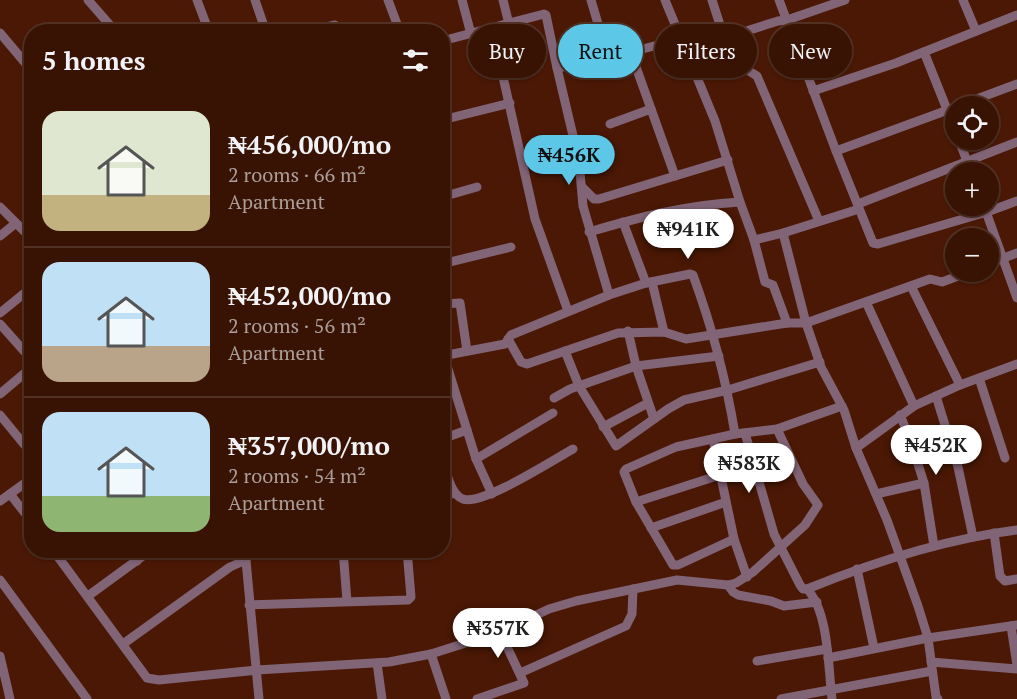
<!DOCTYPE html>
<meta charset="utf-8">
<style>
:root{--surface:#381203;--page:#3f1b0d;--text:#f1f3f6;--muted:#ab9e9a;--line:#523225;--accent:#5cc7e7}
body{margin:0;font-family:"PT Serif",serif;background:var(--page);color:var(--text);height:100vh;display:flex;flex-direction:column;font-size:22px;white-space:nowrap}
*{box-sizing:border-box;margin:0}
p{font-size:20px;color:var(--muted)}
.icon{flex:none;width:33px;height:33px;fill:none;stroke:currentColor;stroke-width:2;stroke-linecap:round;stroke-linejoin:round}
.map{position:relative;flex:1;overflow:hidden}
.drawer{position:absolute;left:24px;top:24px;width:426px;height:534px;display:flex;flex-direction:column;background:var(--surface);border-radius:24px;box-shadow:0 2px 4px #0004,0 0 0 2px var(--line)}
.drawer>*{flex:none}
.top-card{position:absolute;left:468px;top:24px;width:459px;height:54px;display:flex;gap:12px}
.controls{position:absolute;left:945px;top:96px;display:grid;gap:12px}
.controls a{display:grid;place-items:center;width:54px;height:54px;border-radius:50%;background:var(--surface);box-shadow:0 2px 4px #0004,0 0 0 2px var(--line);font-size:30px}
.price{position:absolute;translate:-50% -51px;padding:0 14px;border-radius:21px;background:#fff;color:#222;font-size:20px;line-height:39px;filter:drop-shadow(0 2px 3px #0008)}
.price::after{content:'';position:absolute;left:50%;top:36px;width:18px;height:14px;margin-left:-9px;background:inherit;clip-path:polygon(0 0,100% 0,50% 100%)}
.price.on{background:var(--accent);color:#111}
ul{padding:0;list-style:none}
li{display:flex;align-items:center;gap:18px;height:150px;padding:0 18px}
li+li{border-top:2px solid var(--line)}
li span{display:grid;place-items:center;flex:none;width:168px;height:120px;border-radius:18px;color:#555}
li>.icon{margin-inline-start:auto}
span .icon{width:72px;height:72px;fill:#fffc;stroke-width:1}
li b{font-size:26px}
h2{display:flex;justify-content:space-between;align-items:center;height:72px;padding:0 18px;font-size:26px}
.chip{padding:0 21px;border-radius:27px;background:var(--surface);box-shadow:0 2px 4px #0004,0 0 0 2px var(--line);font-size:21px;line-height:54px}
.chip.on{background:var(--accent);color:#111}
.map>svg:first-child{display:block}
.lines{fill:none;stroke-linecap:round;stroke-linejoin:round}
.minor{stroke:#826477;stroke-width:9}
</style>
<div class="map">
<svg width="1017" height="699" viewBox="0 0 1017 699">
<rect width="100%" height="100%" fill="#4a1804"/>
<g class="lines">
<g class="minor">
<path d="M 88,0 L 116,32"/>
<path d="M 197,0 L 209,32"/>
<path d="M 255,0 L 266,32"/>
<path d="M 388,0 L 400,32"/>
<path d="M 462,0 L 471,34"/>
<path d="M 503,0 L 509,24"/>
<path d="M 591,0 L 608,58"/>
<path d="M 665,0 L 715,121 L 740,202 L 754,240 L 765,282 L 773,285 L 787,323"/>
<path d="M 712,0 L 730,56 L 733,61 L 757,76 L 819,221"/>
<path d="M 779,0 L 836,151 L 873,243 L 878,244 L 987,212 L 1017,201"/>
<path d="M 963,0 L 976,31"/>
<path d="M 492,28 L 535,219 L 568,311"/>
<path d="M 305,32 L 335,25"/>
<path d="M 0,33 L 32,71"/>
<path d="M 724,38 L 778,21 L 787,20 L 845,0"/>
<path d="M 442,41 L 544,14 L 546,15 L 557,68 L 579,161 L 583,206 L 609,295"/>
<path d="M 924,52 L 956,132"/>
<path d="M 631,53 L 675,176"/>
<path d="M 557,68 L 608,58 L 681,39"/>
<path d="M 813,91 L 896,63 L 1017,15"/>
<path d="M 958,106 L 1017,84"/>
<path d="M 442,120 L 510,103"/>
<path d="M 610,124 L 651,109"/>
<path d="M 959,140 L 971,172"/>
<path d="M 836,151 L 956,107"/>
<path d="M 582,187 L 594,199 L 599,199 L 728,160"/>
<path d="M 442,197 L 477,187"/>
<path d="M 858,204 L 1017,142"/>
<path d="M 984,206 L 1017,298"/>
<path d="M 0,207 L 32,239"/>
<path d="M 623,222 L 646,283"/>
<path d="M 589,232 C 640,217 686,205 740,202"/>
<path d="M 783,233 L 806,323 L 821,367 L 844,410 L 856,448 L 887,520 L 918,606 L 928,638 L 936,697 L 938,699"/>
<path d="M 0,236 L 16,223"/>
<path d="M 754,240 L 783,233 L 859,209"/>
<path d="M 442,264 L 511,247"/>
<path d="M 988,264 L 1017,253"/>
<path d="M 652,282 L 664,332"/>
<path d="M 911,286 L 960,385"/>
<path d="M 866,302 L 914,406"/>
<path d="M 442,304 L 460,303 L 467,351"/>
<path d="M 0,313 L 32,287"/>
<path d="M 0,324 L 32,360"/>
<path d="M 628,331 L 636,366 L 654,419"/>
<path d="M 508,339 L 521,362 L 527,364 L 618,333 L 664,332 L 686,339 L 787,323 L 806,323 L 930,279 L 942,282 L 969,272"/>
<path d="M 565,351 L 579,386 L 616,446 L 668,409 L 684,400 L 728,390 L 820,362"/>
<path d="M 442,356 L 505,344 L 511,335 L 609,295 L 646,283 L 690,274 L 693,275 C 712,327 726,379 735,434"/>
<path d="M 444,356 L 476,459 L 492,494"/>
<path d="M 979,378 L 1005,458"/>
<path d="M 0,394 L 32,367"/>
<path d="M 936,396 L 958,467 L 973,537"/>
<path d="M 554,398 L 570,389 L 636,366 L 719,356"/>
<path d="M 0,415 L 32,454"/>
<path d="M 900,415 L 910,439 L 924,483 L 934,546"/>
<path d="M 603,427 L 648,403"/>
<path d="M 745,433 L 774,534 L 800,585 L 803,589 L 807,589 C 829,612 828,667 832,699"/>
<path d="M 442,439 L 467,430"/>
<path d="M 713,439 L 734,539 L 747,577"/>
<path d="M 856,448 L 914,406 L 960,385 L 1017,364"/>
<path d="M 442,458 C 446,469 450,495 463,499 C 482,506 553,460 573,449"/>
<path d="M 476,459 L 553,413"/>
<path d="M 10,494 L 32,522"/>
<path d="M 876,494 L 924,483"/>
<path d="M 442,496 L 455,493"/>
<path d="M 0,501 L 32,478"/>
<path d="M 636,502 L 720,475"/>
<path d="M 651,528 L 726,502"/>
<path d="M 994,533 L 1000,576 L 1005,581 L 1017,579"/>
<path d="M 734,539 L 678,565 L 673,565 L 636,502 L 624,472 L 626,469 L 676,447 L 735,434 L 777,429 L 842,406"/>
<path d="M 53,550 L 147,678 L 159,680 L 257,670 L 389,662 L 431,654 L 500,632 L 549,609 L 576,601 L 677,580 L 728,585 L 736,583 L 753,572 L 805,525 L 818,505 L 803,484 L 777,429"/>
<path d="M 129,550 L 137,561"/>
<path d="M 245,550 L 259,699"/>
<path d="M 343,550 L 347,601"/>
<path d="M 857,569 L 874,648"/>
<path d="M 0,580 L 87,699"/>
<path d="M 728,585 L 733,592 L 738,595 L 771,601 L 784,606 L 817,602"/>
<path d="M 807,589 C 874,562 944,539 1017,530"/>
<path d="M 88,596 L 151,550"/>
<path d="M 249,605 L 408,600 L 411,597 L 407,550"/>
<path d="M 1011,626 L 1017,665"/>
<path d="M 123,644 L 230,567 L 246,560"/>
<path d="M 431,654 L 446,699"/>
<path d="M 0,656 L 10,699"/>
<path d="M 828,658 L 928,638 L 1017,625"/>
<path d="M 757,661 L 827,649"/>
<path d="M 931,662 L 1017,669"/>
<path d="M 377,663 L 382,699"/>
<path d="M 520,673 L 626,626 L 632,614 L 633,589"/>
<path d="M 477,699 L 524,683 L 500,632"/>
<path d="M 781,699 L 932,671"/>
</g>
</g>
</svg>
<div class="controls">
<a><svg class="icon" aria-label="locate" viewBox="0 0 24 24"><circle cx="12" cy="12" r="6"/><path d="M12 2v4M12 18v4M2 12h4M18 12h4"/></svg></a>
<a>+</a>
<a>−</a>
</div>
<b class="price on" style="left:569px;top:186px">₦456K</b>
<b class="price" style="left:688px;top:260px">₦941K</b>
<b class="price" style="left:936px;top:476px">₦452K</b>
<b class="price" style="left:749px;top:494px">₦583K</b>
<b class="price" style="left:498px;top:659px">₦357K</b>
<div class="top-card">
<a class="chip">Buy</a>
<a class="chip on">Rent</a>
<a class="chip">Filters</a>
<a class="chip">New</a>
</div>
<section class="drawer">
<h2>5 homes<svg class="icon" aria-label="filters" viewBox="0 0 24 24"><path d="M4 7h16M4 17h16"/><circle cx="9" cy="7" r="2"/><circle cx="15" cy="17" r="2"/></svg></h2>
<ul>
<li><span style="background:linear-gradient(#dfe7d0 70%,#c2b280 0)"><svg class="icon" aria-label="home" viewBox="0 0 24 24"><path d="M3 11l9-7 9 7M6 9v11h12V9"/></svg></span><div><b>₦456,000/mo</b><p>2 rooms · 66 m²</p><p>Apartment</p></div></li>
<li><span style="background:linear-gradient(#bfe0f5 70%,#b9a48a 0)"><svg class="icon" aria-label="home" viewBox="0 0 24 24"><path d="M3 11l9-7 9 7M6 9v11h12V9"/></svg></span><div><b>₦452,000/mo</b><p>2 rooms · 56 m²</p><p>Apartment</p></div></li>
<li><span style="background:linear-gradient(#bfe0f5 70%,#8fb573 0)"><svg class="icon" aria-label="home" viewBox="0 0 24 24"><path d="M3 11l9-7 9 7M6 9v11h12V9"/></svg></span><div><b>₦357,000/mo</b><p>2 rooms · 54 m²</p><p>Apartment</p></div></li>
</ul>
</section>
</div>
